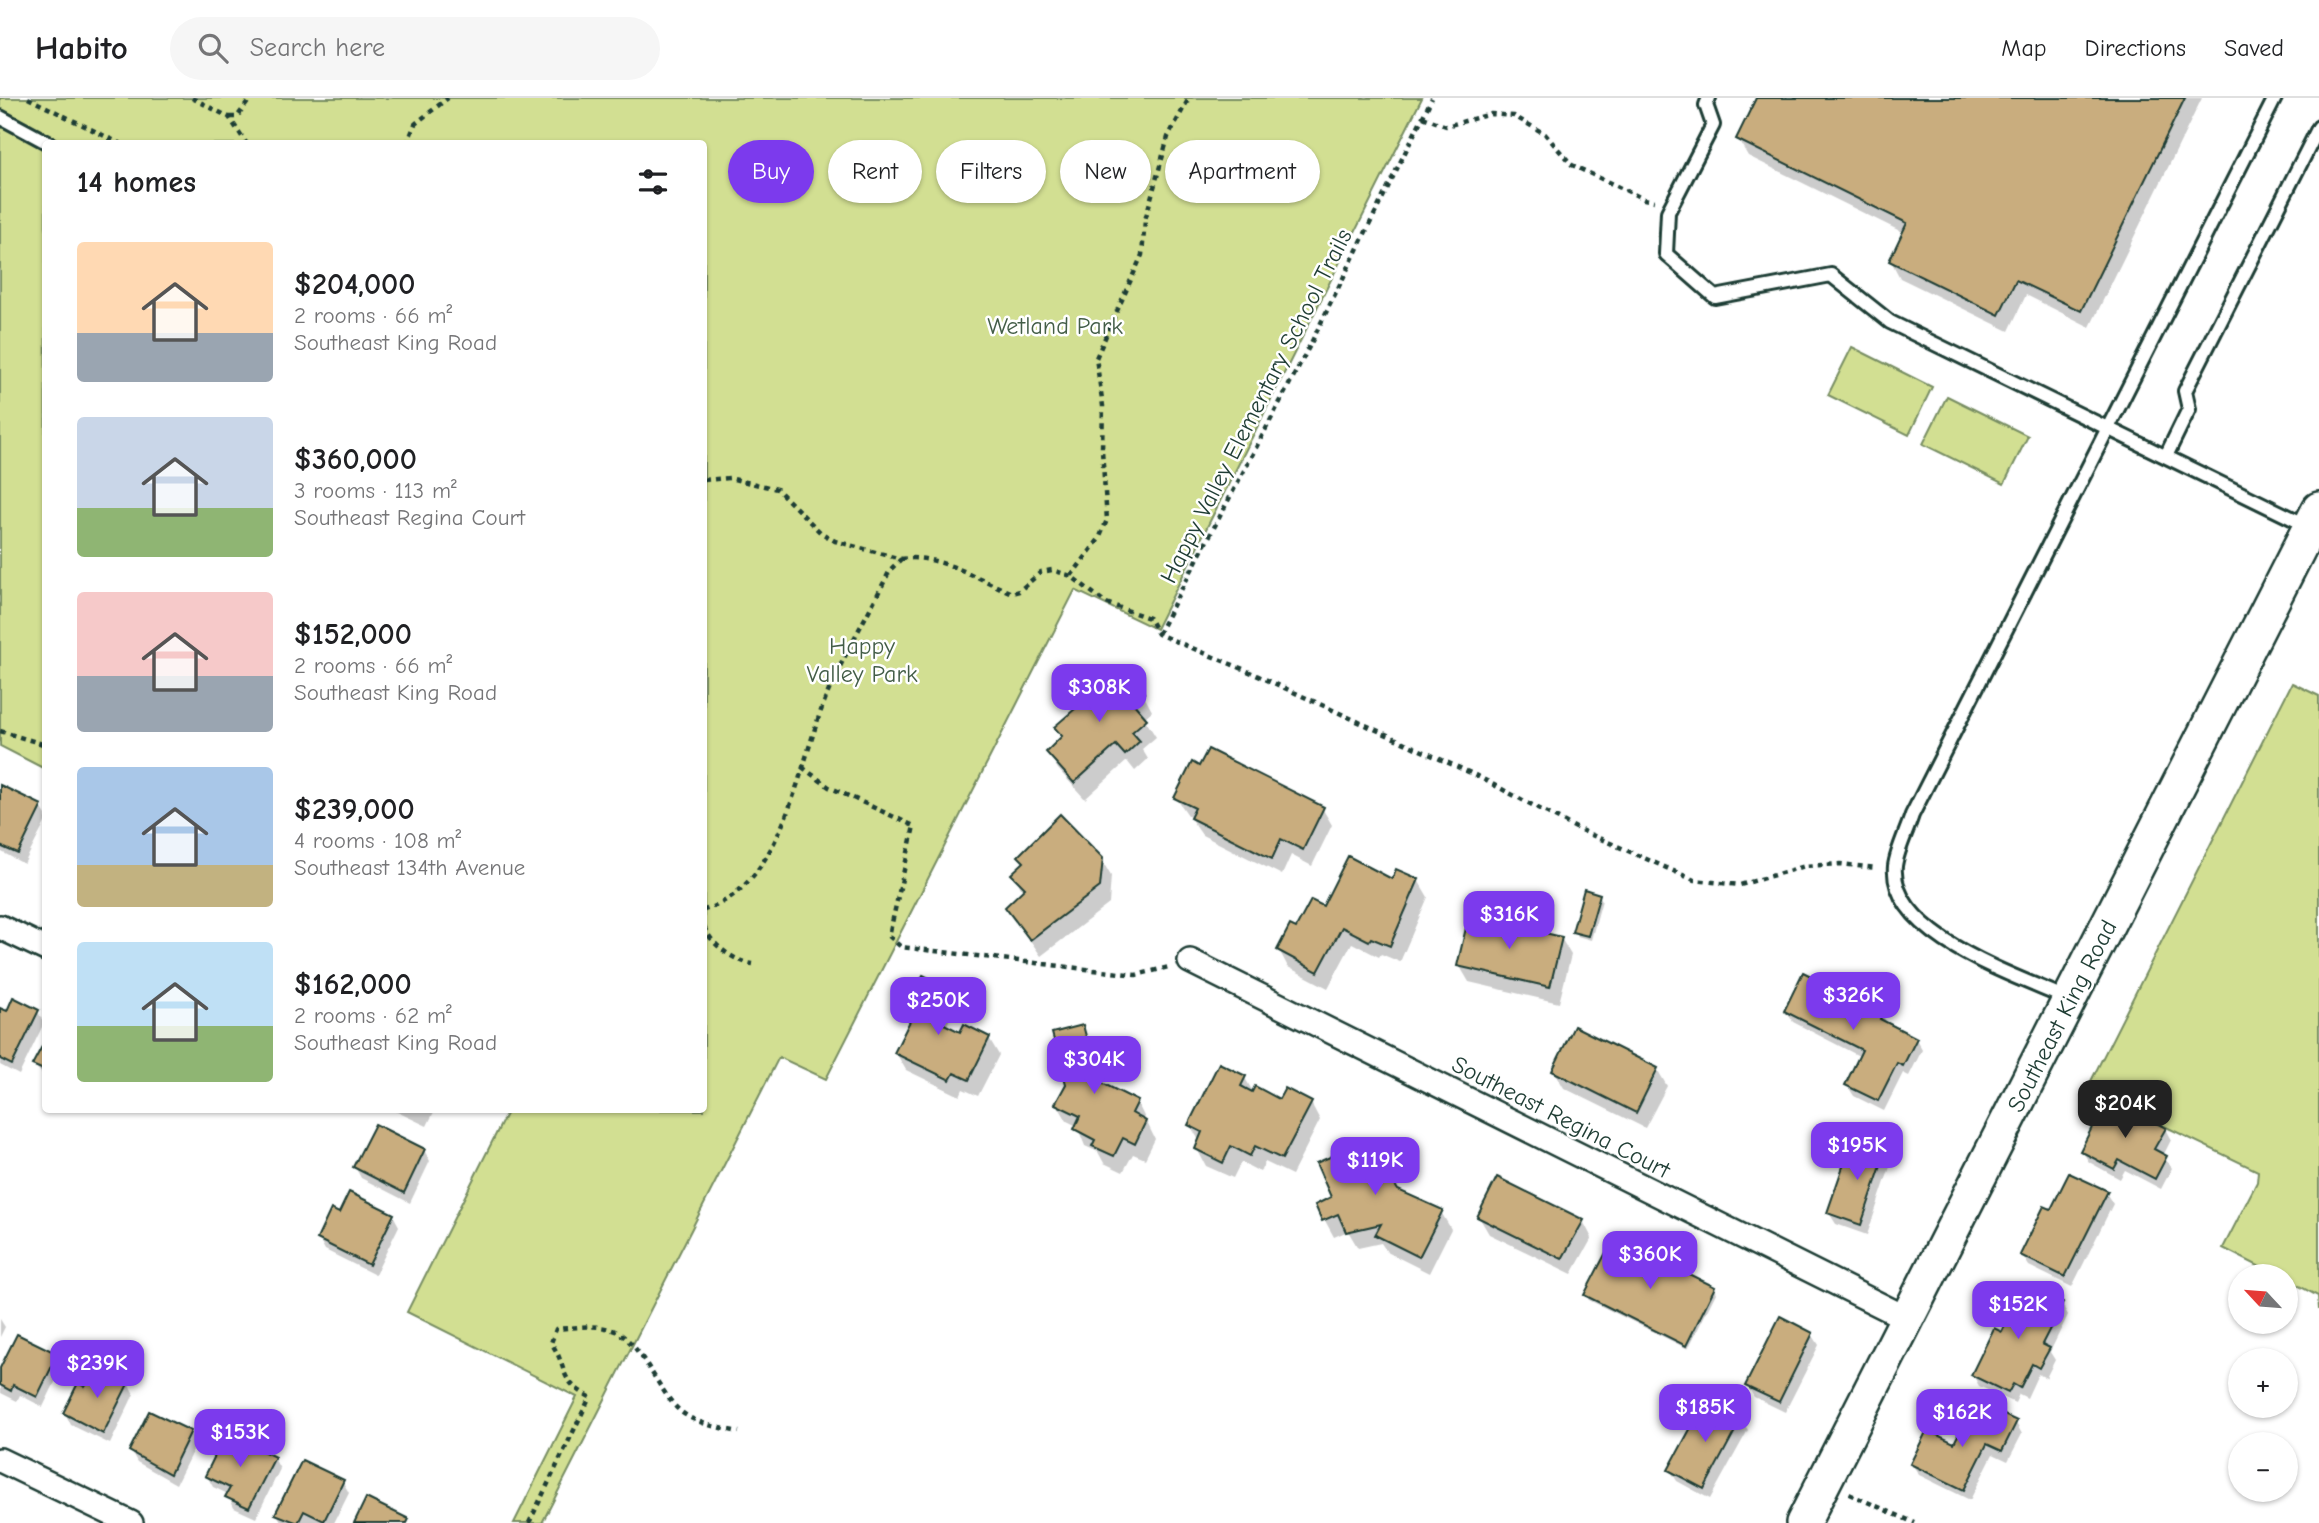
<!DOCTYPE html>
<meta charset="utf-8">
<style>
:root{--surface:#fff;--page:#f6f6f6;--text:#202124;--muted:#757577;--line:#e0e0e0;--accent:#7c3aed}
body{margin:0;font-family:"Comic Neue",sans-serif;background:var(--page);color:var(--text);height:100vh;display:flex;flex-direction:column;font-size:26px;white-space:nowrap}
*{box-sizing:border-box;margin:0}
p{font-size:23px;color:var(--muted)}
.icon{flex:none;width:38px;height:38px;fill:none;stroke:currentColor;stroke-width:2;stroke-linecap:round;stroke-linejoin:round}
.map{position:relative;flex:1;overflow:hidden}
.side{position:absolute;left:42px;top:42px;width:665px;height:973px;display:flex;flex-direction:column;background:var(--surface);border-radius:7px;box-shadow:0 2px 5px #0004}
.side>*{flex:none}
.top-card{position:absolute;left:728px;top:42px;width:665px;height:63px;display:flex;gap:14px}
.needle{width:46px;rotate:296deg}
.fabs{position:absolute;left:2228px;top:1166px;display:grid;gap:14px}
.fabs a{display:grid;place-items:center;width:70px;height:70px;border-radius:50%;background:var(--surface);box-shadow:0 2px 5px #0004;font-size:35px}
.price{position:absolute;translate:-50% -60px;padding:0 16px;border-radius:14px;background:var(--accent);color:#fff;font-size:23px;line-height:46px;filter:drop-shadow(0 2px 4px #0008)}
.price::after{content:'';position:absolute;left:50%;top:42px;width:21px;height:16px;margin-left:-10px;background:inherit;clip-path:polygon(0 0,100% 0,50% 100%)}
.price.current{background:#222;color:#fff}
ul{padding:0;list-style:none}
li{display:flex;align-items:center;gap:21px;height:175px;padding:0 35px}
li span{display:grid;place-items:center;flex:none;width:196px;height:140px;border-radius:7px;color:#555}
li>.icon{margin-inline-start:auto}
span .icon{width:84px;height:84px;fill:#fffc;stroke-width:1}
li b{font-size:30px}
h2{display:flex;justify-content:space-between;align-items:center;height:84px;padding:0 35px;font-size:30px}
.chip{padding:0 24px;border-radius:32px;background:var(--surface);box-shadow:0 2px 5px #0004;font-size:24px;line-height:63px}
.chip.current{background:var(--accent);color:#fff}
header{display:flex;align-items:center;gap:42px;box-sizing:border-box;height:98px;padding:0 35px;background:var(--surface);border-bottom:2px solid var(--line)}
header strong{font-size:33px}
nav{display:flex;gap:38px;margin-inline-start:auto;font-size:24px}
.search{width:490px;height:63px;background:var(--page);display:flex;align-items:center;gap:18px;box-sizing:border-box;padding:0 24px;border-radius:38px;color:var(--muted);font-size:26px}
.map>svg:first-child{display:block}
.green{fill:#d2df92;stroke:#788e63;stroke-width:2}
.shadow{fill:#0003}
.building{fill:#c9ad7e;stroke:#1f3d34;stroke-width:2}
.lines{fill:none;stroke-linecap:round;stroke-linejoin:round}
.service-casing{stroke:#1f3d34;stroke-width:18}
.minor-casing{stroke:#1f3d34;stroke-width:28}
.secondary-casing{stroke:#1f3d34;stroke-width:38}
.path{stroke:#1f3d34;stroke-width:4.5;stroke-dasharray:5 5;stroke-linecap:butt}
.service{stroke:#fff;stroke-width:12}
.minor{stroke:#fff;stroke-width:23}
.secondary{stroke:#fff;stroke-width:33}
.labels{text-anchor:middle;stroke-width:5;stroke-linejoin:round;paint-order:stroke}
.park-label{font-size:24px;fill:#435d47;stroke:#fff}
.street-label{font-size:24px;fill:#1f3d34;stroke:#fff}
</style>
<header>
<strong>Habito</strong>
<div class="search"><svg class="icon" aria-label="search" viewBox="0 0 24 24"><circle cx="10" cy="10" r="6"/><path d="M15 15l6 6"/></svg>Search here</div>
<nav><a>Map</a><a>Directions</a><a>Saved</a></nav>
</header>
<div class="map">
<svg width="2319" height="1425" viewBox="0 0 2319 1425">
<rect width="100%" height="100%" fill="#fff"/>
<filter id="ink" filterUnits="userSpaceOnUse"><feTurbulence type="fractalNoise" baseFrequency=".0143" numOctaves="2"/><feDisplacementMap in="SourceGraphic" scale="14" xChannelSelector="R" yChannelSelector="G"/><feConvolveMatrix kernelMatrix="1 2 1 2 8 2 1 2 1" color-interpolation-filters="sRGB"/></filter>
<g filter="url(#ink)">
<g class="green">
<path d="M 0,0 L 1422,0 L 1156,531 L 1075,492 L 826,981 L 779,959 L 542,1425 L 514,1425 L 577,1299 L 407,1214 L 508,1012 L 704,1012 L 704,46 L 46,46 L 45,671 L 0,648 Z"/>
<path d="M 1852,249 L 1932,289 L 1909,337 L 1828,297 Z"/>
<path d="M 1947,298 L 2028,338 L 2004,386 L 1923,346 Z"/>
<path d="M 2292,585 L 2319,598 L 2319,1212 L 2318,1198 L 2286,1181 L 2286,1178 L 2278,1178 L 2223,1150 L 2257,1084 L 2258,1073 L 2087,991 Z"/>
</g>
<g class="shadow">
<path d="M 1758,0 L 2202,0 L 2090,229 L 2026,197 L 2009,233 L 1900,180 L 1891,163 L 1904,135 L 1748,58 L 1738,41 Z"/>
<path d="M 1112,581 L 1143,596 L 1152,613 L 1144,620 L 1156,639 L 1142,651 L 1148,661 L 1135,673 L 1127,663 L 1085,701 L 1058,671 L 1048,654 L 1063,640 L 1057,630 L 1084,606 L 1079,598 Z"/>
<path d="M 0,688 L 41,709 L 46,717 L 46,723 L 24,766 L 0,753 Z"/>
<path d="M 1176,700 L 1322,710 L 1332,727 L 1312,768 L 1291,757 L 1282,777 L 1202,737 Z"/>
<path d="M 1020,758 L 1101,761 L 1111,778 L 1109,806 L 1041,858 L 1007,809 L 1023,794 L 1014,776 L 1024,766 Z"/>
<path d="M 1418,782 L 1428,799 L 1400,864 L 1381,856 L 1379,859 L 1352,845 L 1328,890 L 1288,869 L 1279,852 L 1323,810 Z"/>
<path d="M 1599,797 L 1602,802 L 1591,842 L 1577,838 L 1574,833 Z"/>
<path d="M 1561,840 L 1571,857 L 1559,905 L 1469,884 L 1459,867 Z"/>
<path d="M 946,891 L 956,908 L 946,929 L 961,936 L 989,940 L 999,957 L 978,998 L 963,991 L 960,998 L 906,972 L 896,955 L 911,926 L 905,917 Z"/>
<path d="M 0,912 L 7,916 L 38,914 L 44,925 L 19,977 L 0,967 Z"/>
<path d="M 1786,913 L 1882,915 L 1888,928 L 1916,941 L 1922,952 L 1909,978 L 1903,975 L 1884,1013 L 1854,998 L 1847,987 L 1861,959 L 1793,924 Z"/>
<path d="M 1082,929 L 1092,946 L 1103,987 L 1137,1004 L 1155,1041 L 1145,1061 L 1133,1056 L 1123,1074 L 1104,1065 L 1098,1054 L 1085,1048 L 1077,1028 L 1067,1023 L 1057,1006 L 1068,986 Z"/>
<path d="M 46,944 L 46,980 L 34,967 Z"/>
<path d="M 1657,971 L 1667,988 L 1645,1030 L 1564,990 L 1554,973 Z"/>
<path d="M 1245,980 L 1253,994 L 1280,1003 L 1311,1005 L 1320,1022 L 1292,1077 L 1265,1064 L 1260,1074 L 1241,1064 L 1233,1080 L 1206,1068 L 1197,1051 L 1200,1044 L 1190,1027 Z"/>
<path d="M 393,1012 L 435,1012 L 427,1028 Z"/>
<path d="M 2165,1031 L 2171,1042 L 2163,1058 L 2172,1070 L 2161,1091 L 2125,1072 L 2120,1081 L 2089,1064 L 2082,1053 Z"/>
<path d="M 1396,1045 L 1416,1077 L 1395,1090 L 1441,1114 L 1451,1131 L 1429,1175 L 1387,1154 L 1381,1145 L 1358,1150 L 1348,1133 L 1334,1139 L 1317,1108 L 1333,1100 L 1375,1058 Z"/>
<path d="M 424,1052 L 430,1063 L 410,1105 L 361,1080 L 355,1069 Z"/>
<path d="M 1885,1055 L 1891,1066 L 1867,1137 L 1836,1126 L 1829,1115 Z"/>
<path d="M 2106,1095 L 2113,1106 L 2072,1189 L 2029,1168 L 2022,1157 L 2052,1113 Z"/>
<path d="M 393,1117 L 399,1128 L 375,1177 L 325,1152 L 319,1141 Z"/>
<path d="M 1479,1119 L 1583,1123 L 1592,1140 L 1572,1176 L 1489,1136 Z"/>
<path d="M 1714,1190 L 1716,1195 L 1688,1251 L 1589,1202 L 1586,1197 Z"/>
<path d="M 2062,1206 L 2068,1217 L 2050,1254 L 2055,1262 L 2046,1280 L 2038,1276 L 2027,1300 L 2019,1296 L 2015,1305 L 1979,1288 L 1973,1277 Z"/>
<path d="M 0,1221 L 5,1229 L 0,1239 Z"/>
<path d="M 1812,1236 L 1819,1247 L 1785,1314 L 1754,1299 L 1747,1288 Z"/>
<path d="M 57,1257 L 63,1268 L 43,1309 L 20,1297 L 17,1303 L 1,1295 L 0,1274 Z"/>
<path d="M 128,1285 L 134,1296 L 110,1346 L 71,1327 L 65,1315 L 86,1292 Z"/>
<path d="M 1741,1321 L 1748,1332 L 1710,1401 L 1677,1383 L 1670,1372 Z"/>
<path d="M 2016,1325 L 2022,1336 L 2008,1363 L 1993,1356 L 1970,1402 L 1919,1377 L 1912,1366 L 1979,1332 Z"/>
<path d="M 190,1335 L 196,1346 L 176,1386 L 137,1364 L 131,1353 Z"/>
<path d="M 274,1360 L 280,1371 L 256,1420 L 234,1410 L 228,1396 L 213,1389 L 207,1378 Z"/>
<path d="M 343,1384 L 349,1395 L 334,1425 L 282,1425 L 277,1416 Z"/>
</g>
<g class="building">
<path d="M 1756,0 L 2185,0 L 2081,213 L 2016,182 L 1999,217 L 1889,163 L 1907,125 L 1736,41 Z"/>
<path d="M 1122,570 L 1144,595 L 1133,605 L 1147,621 L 1132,634 L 1140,643 L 1125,657 L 1116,647 L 1074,685 L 1046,654 L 1062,638 L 1054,629 L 1083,604 L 1077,598 L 1106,571 L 1112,578 Z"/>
<path d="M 1208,651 L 1324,709 L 1303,752 L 1281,741 L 1272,761 L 1190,720 L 1195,710 L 1174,700 L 1192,664 L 1199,668 Z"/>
<path d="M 0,687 L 42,707 L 18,756 L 0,748 Z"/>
<path d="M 1060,716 L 1103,760 L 1100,789 L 1030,842 L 1005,809 L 1025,790 L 1011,776 L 1024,764 L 1018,758 Z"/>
<path d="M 1348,758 L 1392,781 L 1396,771 L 1419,781 L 1390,848 L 1371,840 L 1369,843 L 1342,829 L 1318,874 L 1277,852 L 1290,827 L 1296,830 L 1311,802 L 1323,808 Z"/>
<path d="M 1584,791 L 1600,796 L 1588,838 L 1572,834 Z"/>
<path d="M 1469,817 L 1562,839 L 1550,889 L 1457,868 Z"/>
<path d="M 1803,874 L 1883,914 L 1880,921 L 1917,940 L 1903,968 L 1897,965 L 1878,1003 L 1845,987 L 1862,952 L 1784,913 Z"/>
<path d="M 923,877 L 947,889 L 932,920 L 960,934 L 964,926 L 990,939 L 969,982 L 954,975 L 950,982 L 894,955 L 911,921 L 903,917 Z"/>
<path d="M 13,899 L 39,912 L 12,967 L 0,961 L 0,910 L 7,913 Z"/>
<path d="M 1083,927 L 1098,983 L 1138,1003 L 1132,1015 L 1146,1023 L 1135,1046 L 1123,1040 L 1114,1058 L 1092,1048 L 1095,1042 L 1074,1031 L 1080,1018 L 1055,1006 L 1066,986 L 1052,935 Z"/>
<path d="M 1574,928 L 1658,970 L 1636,1015 L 1552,973 Z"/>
<path d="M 46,941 L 46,973 L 32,967 Z"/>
<path d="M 1219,965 L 1246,978 L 1241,988 L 1252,994 L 1255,988 L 1279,1001 L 1285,990 L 1312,1004 L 1282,1061 L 1255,1048 L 1250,1058 L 1231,1048 L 1223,1065 L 1195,1051 L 1202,1034 L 1188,1027 Z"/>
<path d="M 2107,1000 L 2166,1030 L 2154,1051 L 2167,1058 L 2155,1081 L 2119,1062 L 2114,1071 L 2080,1053 Z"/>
<path d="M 375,1026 L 425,1051 L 404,1095 L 353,1069 Z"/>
<path d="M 1397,1042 L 1408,1059 L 1386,1073 L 1398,1092 L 1443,1112 L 1419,1159 L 1375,1137 L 1381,1126 L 1346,1134 L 1338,1116 L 1322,1123 L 1315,1107 L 1331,1099 L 1316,1065 L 1367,1043 L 1375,1056 Z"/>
<path d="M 1852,1042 L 1886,1053 L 1861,1127 L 1827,1115 Z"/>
<path d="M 2069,1075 L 2108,1093 L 2065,1179 L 2020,1157 L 2044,1108 L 2051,1111 Z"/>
<path d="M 1497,1079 L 1584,1122 L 1562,1161 L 1477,1119 Z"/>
<path d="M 349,1094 L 394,1116 L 369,1167 L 317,1141 L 331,1111 L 339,1115 Z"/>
<path d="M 1614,1139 L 1715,1189 L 1686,1248 L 1584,1197 Z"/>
<path d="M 2025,1186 L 2063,1205 L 2042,1246 L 2050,1250 L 2039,1270 L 2032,1266 L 2020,1290 L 2013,1286 L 2008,1295 L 1971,1277 L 1994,1230 L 2002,1234 Z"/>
<path d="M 1780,1218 L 1813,1235 L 1779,1304 L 1745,1288 Z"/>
<path d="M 17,1236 L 58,1256 L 37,1299 L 13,1287 L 11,1293 L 0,1287 L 0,1270 Z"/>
<path d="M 97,1268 L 129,1284 L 103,1336 L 63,1315 L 78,1285 L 85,1289 Z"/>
<path d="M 1707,1300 L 1742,1320 L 1704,1391 L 1668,1372 Z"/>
<path d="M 1989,1310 L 2017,1323 L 2002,1353 L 1987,1346 L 1964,1392 L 1910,1366 L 1927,1332 L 1954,1345 L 1965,1323 L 1978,1330 Z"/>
<path d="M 149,1313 L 191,1333 L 170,1376 L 129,1353 Z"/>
<path d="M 226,1335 L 275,1359 L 249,1410 L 225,1399 L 230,1390 L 205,1378 Z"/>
<path d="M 302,1362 L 344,1382 L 324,1423 L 304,1413 L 298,1425 L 275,1416 Z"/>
<path d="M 366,1400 L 409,1421 L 407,1425 L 354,1425 Z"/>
</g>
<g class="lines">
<g class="service-casing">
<g id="service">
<path d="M 1709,0 L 1706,7 L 1713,27 L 1668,114 L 1666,156 L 1715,199 L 1831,177 L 1890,224 L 2308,428"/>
<path d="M 0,19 L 50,46"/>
<path d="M 2166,358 L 2189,311 L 2185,293 L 2319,29"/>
<path d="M 2068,901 C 2017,878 1889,837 1895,768 C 1897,752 1907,733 1912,717 L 2275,0"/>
</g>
</g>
<g class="minor-casing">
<g id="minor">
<path d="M 0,829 L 46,851"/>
<path d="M 1190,863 L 1908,1221"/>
<path d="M 0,1362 L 131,1425"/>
</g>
</g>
<g class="secondary-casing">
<path id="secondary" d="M 1803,1425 L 2319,411"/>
</g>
<g class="path">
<path d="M 28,0 L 121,46"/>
<path d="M 192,0 L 229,19 L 247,46"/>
<path d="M 230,19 L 237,19 L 251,0"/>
<path d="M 1423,19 L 1446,28 L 1491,16 L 1514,18 L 1545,36 L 1572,67 L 1644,101 L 1654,103"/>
<path d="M 407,46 L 415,26 L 448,0"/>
<path d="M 704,382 L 729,380 L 777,391 L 820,434 L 835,443 L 901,461 L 890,472 C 870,513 845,554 827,597 C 799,664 784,788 704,812"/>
<path d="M 901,461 C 938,455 978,481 1012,495 L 1019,493 L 1041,474 L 1052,472 L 1071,478 L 1106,505 L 1149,520 L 1158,536 L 1243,571 L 1475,677 L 1576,730 L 1694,782 L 1740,787 L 1805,768 L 1840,766 L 1877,770"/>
<path d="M 1071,478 L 1099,441 L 1107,422 L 1102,352 L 1103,308 L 1096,260 L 1142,157 L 1145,122 L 1168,39 L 1189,0"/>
<path d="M 1158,536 L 1310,247 L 1432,0"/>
<path d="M 0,633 L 46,647"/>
<path d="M 802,669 L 829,689 L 914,728 L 889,838 L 901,849 L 1136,877 L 1169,869"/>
<path d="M 704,829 C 712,847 733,863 753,866"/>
<path d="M 1849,1396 L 1915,1425"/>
<path d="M 529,1425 L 590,1299 C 556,1281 569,1270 551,1245 L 556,1231 C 575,1230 597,1225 615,1233 C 641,1245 657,1291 679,1312 C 693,1325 720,1330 739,1334"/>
</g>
<use href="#service" class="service"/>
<use href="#minor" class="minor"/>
<use href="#secondary" class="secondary"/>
</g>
</g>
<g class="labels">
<g class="park-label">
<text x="1055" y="236">Wetland Park</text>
<text x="862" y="556">Happy<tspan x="862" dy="28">Valley Park</tspan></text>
</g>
<g class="street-label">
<text transform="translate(1256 308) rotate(-63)" y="8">Happy Valley Elementary School Trails</text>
<text transform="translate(2062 918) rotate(-63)" y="8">Southeast King Road</text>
<text transform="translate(1561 1019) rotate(27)" y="8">Southeast Regina Court</text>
</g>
</g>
</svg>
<div class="fabs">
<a><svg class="needle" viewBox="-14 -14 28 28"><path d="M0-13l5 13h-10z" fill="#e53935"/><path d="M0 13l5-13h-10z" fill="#757577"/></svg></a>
<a>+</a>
<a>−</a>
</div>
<b class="price" style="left:1099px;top:626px">$308K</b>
<b class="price" style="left:1509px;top:853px">$316K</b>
<b class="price" style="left:1853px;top:934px">$326K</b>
<b class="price" style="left:938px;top:939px">$250K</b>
<b class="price" style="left:1094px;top:998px">$304K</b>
<b class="price current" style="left:2125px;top:1042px">$204K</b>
<b class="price" style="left:1857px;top:1084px">$195K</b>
<b class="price" style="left:1375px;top:1099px">$119K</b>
<b class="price" style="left:1650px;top:1193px">$360K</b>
<b class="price" style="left:2018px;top:1243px">$152K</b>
<b class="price" style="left:97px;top:1302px">$239K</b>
<b class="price" style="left:1705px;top:1346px">$185K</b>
<b class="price" style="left:1962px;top:1351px">$162K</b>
<b class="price" style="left:240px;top:1371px">$153K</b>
<div class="top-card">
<a class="chip current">Buy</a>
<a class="chip">Rent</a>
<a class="chip">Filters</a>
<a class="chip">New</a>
<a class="chip">Apartment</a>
</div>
<section class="side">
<h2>14 homes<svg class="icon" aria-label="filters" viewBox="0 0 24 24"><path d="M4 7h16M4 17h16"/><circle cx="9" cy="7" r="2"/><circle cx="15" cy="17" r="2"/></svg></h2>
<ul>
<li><span style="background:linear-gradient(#ffd9b3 65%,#9aa5b1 0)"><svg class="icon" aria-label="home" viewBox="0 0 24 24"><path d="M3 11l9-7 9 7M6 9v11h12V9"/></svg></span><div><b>$204,000</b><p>2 rooms · 66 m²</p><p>Southeast King Road</p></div></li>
<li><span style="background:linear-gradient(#c9d6e8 65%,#8fb573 0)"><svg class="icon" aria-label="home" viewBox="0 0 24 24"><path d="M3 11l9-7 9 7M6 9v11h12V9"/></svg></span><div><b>$360,000</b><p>3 rooms · 113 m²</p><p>Southeast Regina Court</p></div></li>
<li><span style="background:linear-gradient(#f6c9c9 60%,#9aa5b1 0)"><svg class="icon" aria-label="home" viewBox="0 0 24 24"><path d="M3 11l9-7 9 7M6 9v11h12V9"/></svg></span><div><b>$152,000</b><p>2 rooms · 66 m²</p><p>Southeast King Road</p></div></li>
<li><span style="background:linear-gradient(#a9c7e8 70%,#c2b280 0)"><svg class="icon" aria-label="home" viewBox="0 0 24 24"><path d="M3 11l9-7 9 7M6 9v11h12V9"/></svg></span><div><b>$239,000</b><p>4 rooms · 108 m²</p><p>Southeast 134th Avenue</p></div></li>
<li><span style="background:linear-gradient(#bfe0f5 60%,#8fb573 0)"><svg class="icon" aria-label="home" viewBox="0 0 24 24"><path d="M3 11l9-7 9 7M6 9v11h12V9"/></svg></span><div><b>$162,000</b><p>2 rooms · 62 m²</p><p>Southeast King Road</p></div></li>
</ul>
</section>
</div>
